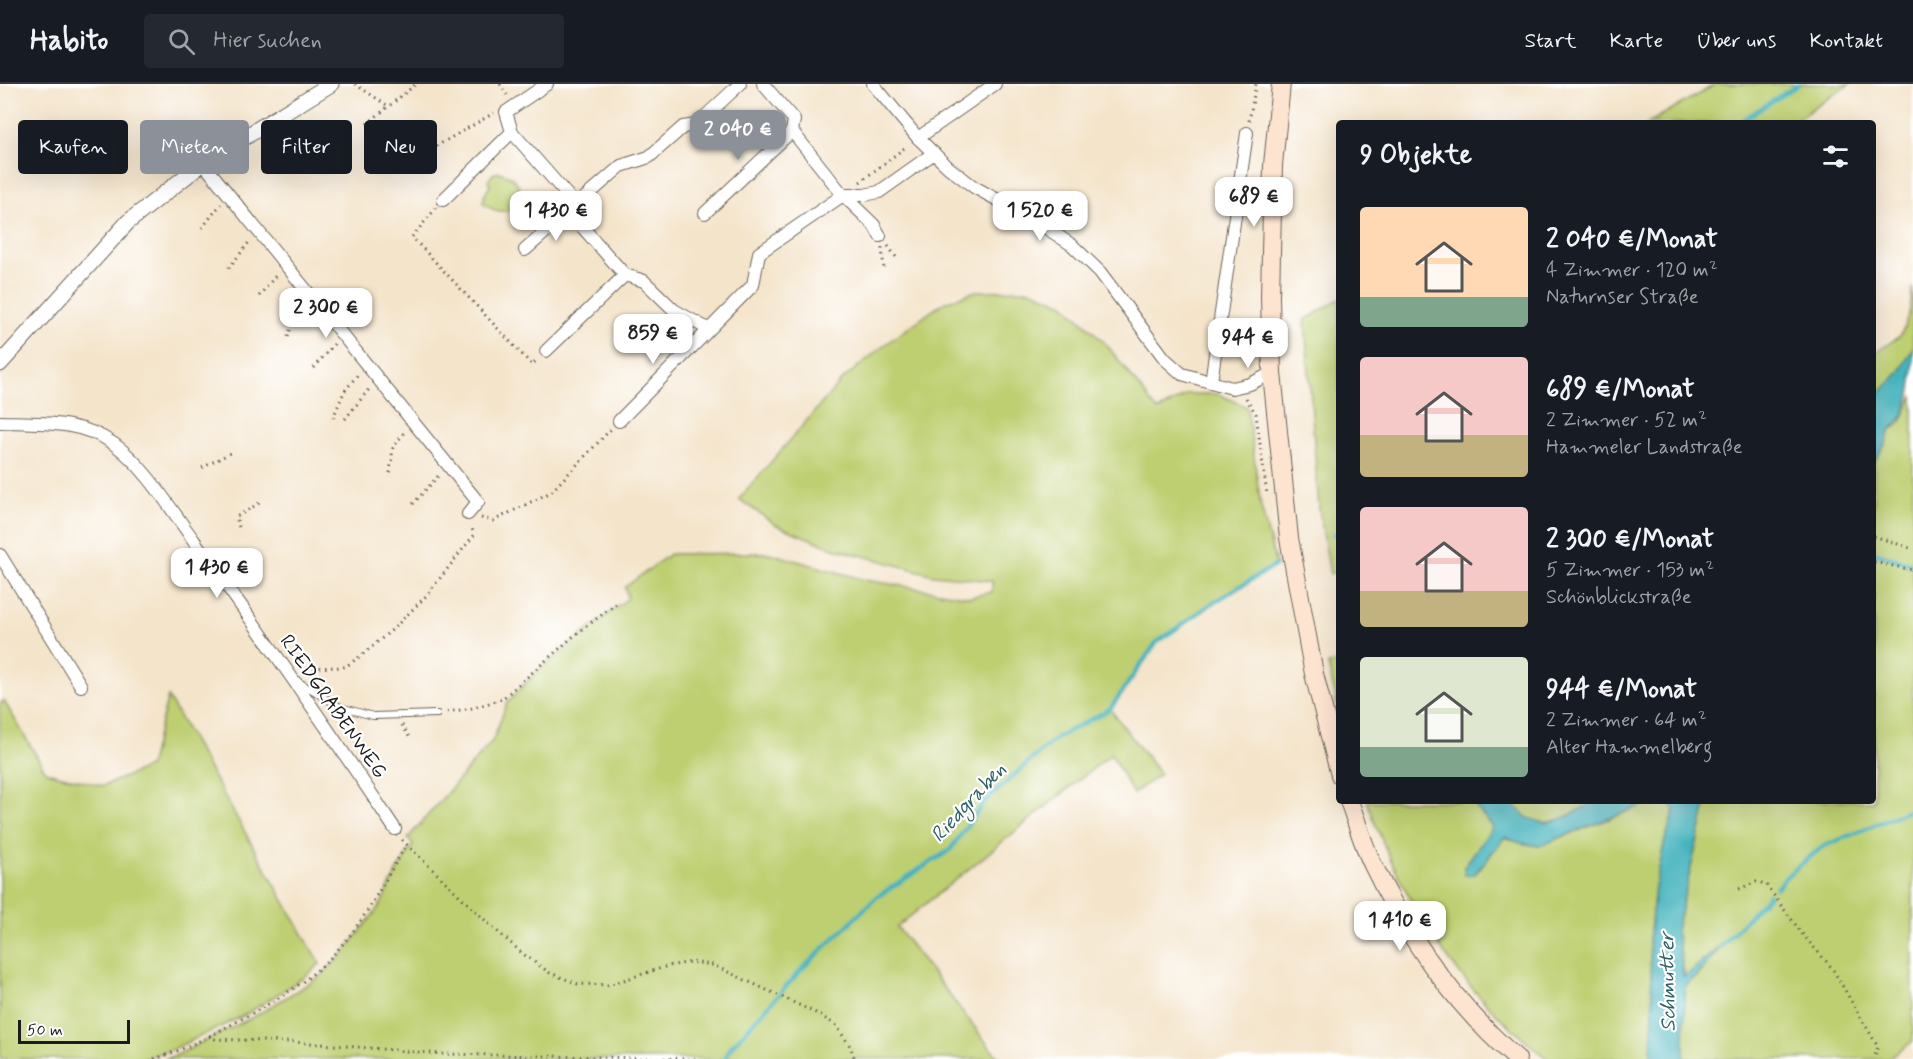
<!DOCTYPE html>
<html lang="de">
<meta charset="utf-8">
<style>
:root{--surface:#171b24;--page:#242831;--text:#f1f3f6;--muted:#9ea1a6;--line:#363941;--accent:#8c9099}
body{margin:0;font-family:Mynerve,sans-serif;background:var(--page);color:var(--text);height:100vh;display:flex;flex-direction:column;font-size:22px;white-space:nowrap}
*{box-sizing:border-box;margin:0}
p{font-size:20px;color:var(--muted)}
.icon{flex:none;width:33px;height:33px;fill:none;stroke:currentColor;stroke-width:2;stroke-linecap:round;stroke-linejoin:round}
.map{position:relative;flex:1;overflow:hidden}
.drawer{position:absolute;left:1336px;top:36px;width:540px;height:684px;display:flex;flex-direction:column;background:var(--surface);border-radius:6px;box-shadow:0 6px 24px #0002}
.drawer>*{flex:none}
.hud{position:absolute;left:18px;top:36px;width:570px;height:54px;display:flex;gap:12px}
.scale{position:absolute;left:18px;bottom:15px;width:112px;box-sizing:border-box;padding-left:6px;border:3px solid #1c1c1c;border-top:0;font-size:16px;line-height:21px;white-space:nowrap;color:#1c1c1c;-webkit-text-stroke:4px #fff;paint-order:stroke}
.price{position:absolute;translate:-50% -51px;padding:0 14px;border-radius:12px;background:#fff;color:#222;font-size:20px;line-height:39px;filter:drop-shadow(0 2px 3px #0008)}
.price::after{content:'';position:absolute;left:50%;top:36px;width:18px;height:14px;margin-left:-9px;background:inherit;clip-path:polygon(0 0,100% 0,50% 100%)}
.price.current{background:var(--accent);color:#fff}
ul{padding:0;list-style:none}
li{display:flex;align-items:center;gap:18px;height:150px;padding:0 24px}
li span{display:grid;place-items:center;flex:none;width:168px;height:120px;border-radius:6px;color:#555}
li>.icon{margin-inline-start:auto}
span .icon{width:72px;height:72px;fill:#fffc;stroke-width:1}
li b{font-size:26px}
h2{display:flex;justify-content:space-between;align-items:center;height:72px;padding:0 24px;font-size:26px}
.pill{padding:0 21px;border-radius:6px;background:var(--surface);box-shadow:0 6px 24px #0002;font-size:21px;line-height:54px}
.pill.current{background:var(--accent);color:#fff}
header{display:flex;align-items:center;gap:36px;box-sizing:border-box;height:84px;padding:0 30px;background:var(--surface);border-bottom:2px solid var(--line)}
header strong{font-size:28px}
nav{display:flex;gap:33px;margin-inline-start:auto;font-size:21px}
.search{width:420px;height:54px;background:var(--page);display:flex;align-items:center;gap:15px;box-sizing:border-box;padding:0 21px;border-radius:6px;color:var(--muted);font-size:22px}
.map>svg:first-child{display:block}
.green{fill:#becf71;stroke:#6d7646;stroke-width:1.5}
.water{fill:#44b3bd;stroke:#30686c;stroke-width:1.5}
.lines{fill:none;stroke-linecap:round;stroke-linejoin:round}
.stream{stroke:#44b3bd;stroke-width:4.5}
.service-casing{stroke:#686259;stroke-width:8}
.minor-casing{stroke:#686259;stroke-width:14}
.tertiary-casing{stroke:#686259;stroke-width:17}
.secondary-casing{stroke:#686259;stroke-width:20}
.path{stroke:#686259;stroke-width:3;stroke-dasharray:1.5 4.5;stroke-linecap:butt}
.service{stroke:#fff;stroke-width:6}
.minor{stroke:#fff;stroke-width:12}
.tertiary{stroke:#fff;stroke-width:15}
.secondary{stroke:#fde4d1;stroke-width:18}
.labels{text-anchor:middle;stroke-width:4.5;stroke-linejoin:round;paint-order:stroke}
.street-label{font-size:20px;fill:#1c1c1c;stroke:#fff}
.water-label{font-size:21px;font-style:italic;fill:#2e6064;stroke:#fff}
</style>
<header>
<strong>Habito</strong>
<div class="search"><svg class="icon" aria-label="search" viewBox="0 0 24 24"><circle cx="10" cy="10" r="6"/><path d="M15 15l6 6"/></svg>Hier suchen</div>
<nav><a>Start</a><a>Karte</a><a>Über uns</a><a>Kontakt</a></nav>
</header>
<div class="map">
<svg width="1913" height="975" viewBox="0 0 1913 975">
<rect width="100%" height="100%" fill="#fff"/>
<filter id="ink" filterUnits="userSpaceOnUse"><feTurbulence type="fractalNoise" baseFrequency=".0167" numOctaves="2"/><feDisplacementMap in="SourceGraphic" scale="12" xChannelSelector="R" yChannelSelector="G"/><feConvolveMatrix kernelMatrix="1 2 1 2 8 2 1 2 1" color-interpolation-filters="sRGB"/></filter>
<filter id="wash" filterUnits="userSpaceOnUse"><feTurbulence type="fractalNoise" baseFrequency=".008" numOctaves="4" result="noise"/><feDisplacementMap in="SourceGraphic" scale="24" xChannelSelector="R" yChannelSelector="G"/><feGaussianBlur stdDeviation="1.35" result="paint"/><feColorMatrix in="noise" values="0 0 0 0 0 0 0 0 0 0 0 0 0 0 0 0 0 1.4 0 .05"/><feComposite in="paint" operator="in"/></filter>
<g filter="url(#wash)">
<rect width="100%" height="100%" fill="#f4e4ca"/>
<g class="green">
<path d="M 1716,0 L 1850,0 L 1791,39 L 1648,39 Z"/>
<path d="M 499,88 C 520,93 519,106 529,121 L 523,123 L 513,120 L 512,126 C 499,129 494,127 483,119 L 484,112 L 490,102 L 488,96 L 493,90 Z"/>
<path d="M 1913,203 L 1913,264 L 1899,289 L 1874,314 L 1874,270 L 1901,251 L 1909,230 Z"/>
<path d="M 1030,206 L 1064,220 L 1106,260 L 1158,327 L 1188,310 L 1218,310 L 1247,323 L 1261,423 L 1276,481 L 1214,518 L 1156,559 L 1110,625 L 1160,690 L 1133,710 L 1111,670 L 897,843 L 999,975 L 164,975 L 179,970 L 255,932 L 320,893 L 343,870 L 381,820 L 398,785 L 413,761 L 408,754 L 493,656 L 507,619 L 534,590 L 628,514 L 625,503 L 670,470 L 769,469 L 865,496 L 970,513 L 992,508 L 992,497 L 934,491 L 833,464 L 776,441 L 739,415 L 841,297 L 883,262 L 943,219 L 976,207 Z"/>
<path d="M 1339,215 L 1340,486 L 1330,490 L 1319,424 L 1305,236 Z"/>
<path d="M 1913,312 L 1913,957 L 1887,975 L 1684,975 L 1685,901 L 1697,893 L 1721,861 L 1685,893 L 1676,846 L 1707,717 L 1874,717 L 1874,378 L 1886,359 L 1890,346 L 1900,340 Z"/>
<path d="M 1339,578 L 1340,578 L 1339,628 L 1328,580 Z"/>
<path d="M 168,613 L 320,880 L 303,894 L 245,931 L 171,966 L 141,975 L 0,975 L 0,619 L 4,617 L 46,688 L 103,702 L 149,683 Z"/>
<path d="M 1367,717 L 1471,717 L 1493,743 L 1464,783 L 1475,790 L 1505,753 L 1520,759 L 1539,762 L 1620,731 L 1643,719 L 1665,717 L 1675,724 L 1665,756 L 1655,803 L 1649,856 L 1653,929 L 1651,975 L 1547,975 C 1524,955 1500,935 1479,912 C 1429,857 1391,787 1367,717 Z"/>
<path d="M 1509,717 L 1596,717 C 1576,728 1549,748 1526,733 C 1520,728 1515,722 1509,717 Z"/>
</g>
<g class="water">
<path d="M 1913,264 C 1913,292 1913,330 1890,346 L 1886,359 L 1874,378 L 1874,314 L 1899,289 Z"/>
<path d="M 1471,717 L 1509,717 L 1528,734 L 1545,739 L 1564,734 L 1596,717 L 1653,717 L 1539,762 L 1520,759 L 1505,753 L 1475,790 L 1465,791 L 1464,783 L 1493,743 Z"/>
<path d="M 1665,717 L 1707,717 L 1676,846 L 1684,893 L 1724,859 C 1712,874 1700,890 1685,901 L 1684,975 L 1651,975 L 1653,929 L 1649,856 L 1655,803 L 1665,756 L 1675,725 Z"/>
</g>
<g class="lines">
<g class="stream">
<path d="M 1738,39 L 1799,0"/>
<path d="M 1333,451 L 1340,448"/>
<path d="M 1874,468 L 1913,481"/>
<path d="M 1776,804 L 1788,791 L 1822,763 L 1913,725"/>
<path d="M 1721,862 L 1769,811"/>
<path d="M 725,975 L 730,964 L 802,885 L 878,812 L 950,766 L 984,718 L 1056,654 L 1110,625 L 1156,559 L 1214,518 L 1276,481"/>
</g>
</g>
</g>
<g filter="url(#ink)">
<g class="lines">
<g class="service-casing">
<path id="service" d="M 299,598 L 340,623 L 373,632 L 437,630"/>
</g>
<g class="minor-casing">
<g id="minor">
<path d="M 547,0 L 506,28 L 512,48 L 568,112 L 568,127 L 625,191 L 644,197 L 674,226 L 708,245"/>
<path d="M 763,0 L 794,36 L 792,47 L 843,111 L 874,141 L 880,152"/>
<path d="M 873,0 L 918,54 L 948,83 L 974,103 L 1031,134 L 1072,161 L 1100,188 L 1165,275 L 1182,290 L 1232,304 L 1250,300 L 1272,289"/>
<path d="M 918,54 L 995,0"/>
<path d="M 203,79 L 478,418 L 468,430"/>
<path d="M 443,116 L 512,48"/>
<path d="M 705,129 L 792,47"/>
<path d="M 525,166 L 621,82 L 649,73 L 683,43 L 696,41 L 740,0"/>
<path d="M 546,267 L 625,191"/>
<path d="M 1211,298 L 1247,49"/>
<path d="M 619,337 L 753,201 L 759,169 L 843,111 L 864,111 L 879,108 L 934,69"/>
<path d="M 0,338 C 40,339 80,336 114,360 C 146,383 171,426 195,458 C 264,552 330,648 395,745"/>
<path d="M 0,471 L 81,602"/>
</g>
</g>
<g class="tertiary-casing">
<path id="tertiary" d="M 0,280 L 128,138 L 203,79 L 331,0"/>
</g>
<g class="secondary-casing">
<g id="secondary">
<path d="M 1281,0 L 1273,81 L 1270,213 L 1272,289 L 1289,454 L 1314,590 L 1340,691"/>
<path d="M 1349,717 C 1357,738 1363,761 1373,781 C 1409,856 1455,921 1517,975"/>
</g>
</g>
<g class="path">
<path d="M 355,0 L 388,22"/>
<path d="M 500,0 L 507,11"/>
<path d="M 1249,37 L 1256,0"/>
<path d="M 367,40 L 416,0"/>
<path d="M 388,78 L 393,87 L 494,29"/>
<path d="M 860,98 L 907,62"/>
<path d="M 436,124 L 412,153 L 532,281 L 538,275"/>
<path d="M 202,144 L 221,120"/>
<path d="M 888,162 L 896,173"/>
<path d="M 882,164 L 884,186"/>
<path d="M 229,184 L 250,157"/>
<path d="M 259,212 L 277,190"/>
<path d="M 288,253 L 299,217"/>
<path d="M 314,284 L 334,260"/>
<path d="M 1246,314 L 1256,330 L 1267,411"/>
<path d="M 333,334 L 344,308 L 359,289"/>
<path d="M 345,335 L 370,304"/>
<path d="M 202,384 L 232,368"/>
<path d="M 390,389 L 393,364 L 405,347"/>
<path d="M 413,420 L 440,390"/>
<path d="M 481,434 L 493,437 L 551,408 L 611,345"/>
<path d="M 239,443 L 236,433 L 261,418"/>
<path d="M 1874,452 L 1913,465"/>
<path d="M 1874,478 L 1913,486"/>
<path d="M 301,584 L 345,583 L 362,571 L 393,545 L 426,512 L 474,451 L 471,441"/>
<path d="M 447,628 L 473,624 L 502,615 L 576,550 L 616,520"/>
<path d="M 402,641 L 410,654"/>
<path d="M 402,756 L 488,839 L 523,870 L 550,889 L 578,900 L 608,901 L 668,882 L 691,878 L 713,881 L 814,928 L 836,941 L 850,962 L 855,975"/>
<path d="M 1739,805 L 1758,797 L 1767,802 L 1803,851 L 1832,884 L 1878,963 L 1874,975"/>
<path d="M 209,952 L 215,955 L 309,959 L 442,970 L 697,975"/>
<path d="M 154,975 C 184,966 210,952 238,937 C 275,917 313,896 341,862 C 368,832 384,796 406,762"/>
</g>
<use href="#service" class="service"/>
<use href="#minor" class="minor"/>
<use href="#tertiary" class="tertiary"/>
<use href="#secondary" class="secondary"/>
</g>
</g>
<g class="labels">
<g class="street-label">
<text transform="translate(334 622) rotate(55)" y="7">RIEDGRABENWEG</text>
</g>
<g class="water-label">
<text transform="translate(968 718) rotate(-47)" y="7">Riedgraben</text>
<text transform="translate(1667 898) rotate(-91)" y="7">Schmutter</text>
</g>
</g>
</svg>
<div class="scale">50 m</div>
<b class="price current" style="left:738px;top:77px">2 040 €</b>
<b class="price" style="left:1254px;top:144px">689 €</b>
<b class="price" style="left:556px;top:158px">1 430 €</b>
<b class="price" style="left:1040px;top:158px">1 520 €</b>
<b class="price" style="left:326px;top:255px">2 300 €</b>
<b class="price" style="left:653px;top:281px">859 €</b>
<b class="price" style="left:1248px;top:285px">944 €</b>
<b class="price" style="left:217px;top:515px">1 430 €</b>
<b class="price" style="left:1400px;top:868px">1 410 €</b>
<div class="hud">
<a class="pill">Kaufen</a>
<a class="pill current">Mieten</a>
<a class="pill">Filter</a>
<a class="pill">Neu</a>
</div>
<section class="drawer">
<h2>9 Objekte<svg class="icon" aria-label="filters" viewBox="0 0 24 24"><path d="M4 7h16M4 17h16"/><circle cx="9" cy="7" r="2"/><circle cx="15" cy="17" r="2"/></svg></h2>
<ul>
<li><span style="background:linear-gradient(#ffd9b3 75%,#7fa58c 0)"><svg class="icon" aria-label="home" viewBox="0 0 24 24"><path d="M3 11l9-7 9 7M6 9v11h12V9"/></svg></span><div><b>2 040 €/Monat</b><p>4 Zimmer · 120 m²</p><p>Naturnser Straße</p></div></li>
<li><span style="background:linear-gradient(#f6c9c9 65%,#c2b280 0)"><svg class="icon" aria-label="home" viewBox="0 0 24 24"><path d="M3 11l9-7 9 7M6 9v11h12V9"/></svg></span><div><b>689 €/Monat</b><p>2 Zimmer · 52 m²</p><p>Hammeler Landstraße</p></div></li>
<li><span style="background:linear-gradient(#f6c9c9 70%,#c2b280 0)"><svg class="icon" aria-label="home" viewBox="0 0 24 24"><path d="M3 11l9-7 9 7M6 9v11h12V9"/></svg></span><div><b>2 300 €/Monat</b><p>5 Zimmer · 153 m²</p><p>Schönblickstraße</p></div></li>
<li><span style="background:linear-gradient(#dfe7d0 75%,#7fa58c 0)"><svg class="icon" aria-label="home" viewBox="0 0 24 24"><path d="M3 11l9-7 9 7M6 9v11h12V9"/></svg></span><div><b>944 €/Monat</b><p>2 Zimmer · 64 m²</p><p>Alter Hammelberg</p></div></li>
</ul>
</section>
</div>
